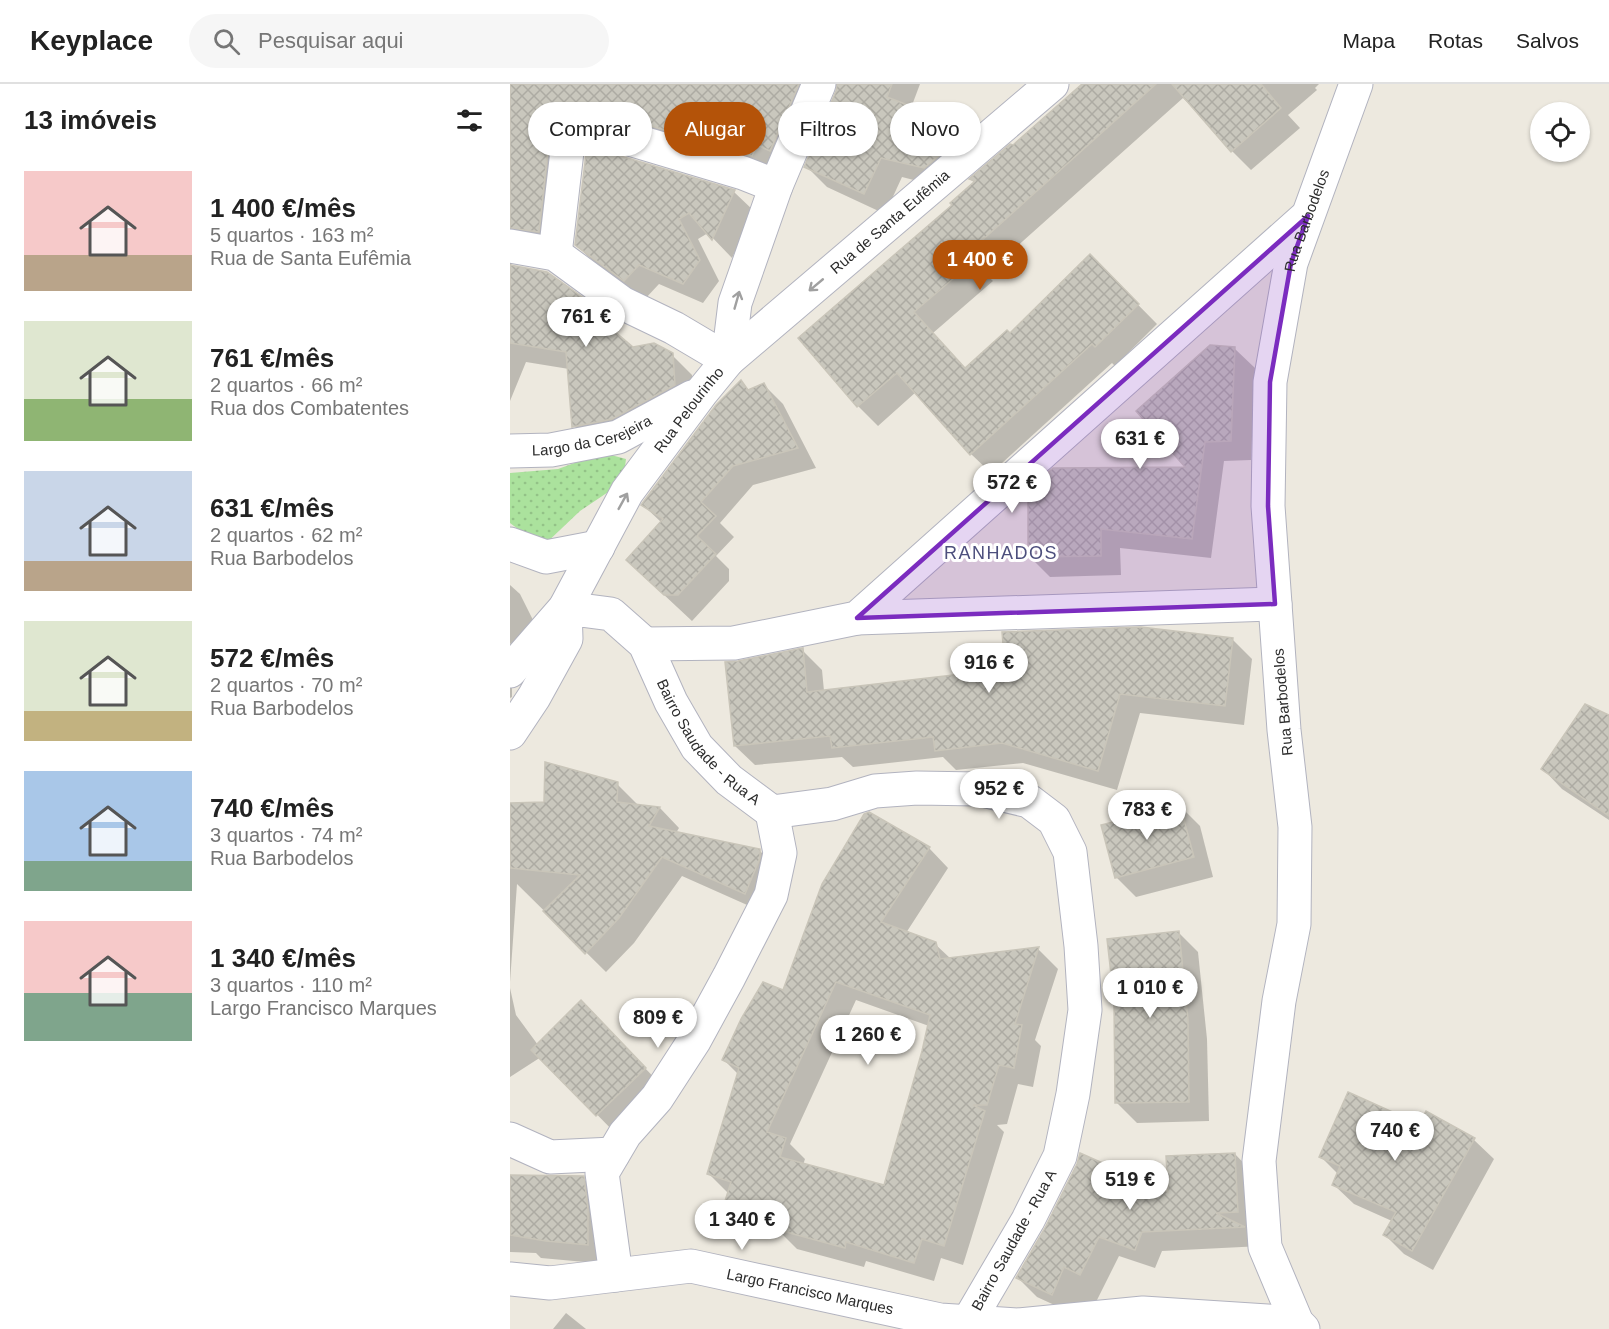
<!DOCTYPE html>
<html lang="pt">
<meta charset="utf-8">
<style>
:root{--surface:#fff;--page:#f6f6f6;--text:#222;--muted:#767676;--line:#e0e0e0;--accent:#b45309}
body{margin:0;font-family:Arial,sans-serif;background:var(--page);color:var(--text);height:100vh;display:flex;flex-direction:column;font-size:22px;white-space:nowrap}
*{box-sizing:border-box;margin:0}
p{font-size:20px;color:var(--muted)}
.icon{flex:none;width:33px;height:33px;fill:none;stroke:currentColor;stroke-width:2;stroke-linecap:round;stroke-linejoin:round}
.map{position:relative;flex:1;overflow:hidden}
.panel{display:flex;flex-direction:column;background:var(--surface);width:510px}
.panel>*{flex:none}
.top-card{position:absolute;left:18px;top:18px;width:570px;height:54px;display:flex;gap:12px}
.fabs{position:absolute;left:1020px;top:18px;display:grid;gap:12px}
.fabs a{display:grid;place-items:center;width:60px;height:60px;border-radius:50%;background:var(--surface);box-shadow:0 2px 4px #0004;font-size:30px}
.price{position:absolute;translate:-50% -51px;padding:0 14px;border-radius:21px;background:#fff;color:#222;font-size:20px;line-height:39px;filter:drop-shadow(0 2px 3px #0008)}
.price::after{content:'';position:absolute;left:50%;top:36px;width:18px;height:14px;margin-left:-9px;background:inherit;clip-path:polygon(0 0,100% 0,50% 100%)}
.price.selected{background:var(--accent);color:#fff}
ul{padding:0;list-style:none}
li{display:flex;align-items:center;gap:18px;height:150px;padding:0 24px}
li span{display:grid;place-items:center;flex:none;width:168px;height:120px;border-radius:0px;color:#555}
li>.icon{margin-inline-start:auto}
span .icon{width:72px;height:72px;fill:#fffc;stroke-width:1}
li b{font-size:26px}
h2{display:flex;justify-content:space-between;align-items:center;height:72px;padding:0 24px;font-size:26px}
.chip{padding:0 21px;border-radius:27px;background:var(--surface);box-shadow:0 2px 4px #0004;font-size:21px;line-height:54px}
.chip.selected{background:var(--accent);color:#fff}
header{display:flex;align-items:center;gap:36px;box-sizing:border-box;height:84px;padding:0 30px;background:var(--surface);border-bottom:2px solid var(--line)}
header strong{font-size:28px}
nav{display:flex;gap:33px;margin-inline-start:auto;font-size:21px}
.search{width:420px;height:54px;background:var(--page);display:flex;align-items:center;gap:15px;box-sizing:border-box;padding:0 21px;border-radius:33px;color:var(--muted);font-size:22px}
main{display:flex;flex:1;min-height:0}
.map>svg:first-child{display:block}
.grass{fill:url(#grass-dots)}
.shadow{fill:#0003;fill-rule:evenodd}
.building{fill:url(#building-cross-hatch);stroke:#c9c5b9;stroke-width:1.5;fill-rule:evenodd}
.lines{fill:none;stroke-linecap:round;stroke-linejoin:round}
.minor-casing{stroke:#b2b3bf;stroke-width:35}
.minor{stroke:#fff;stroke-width:33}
.oneway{stroke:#a0a0a0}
.marked{fill:#7b2cbf;fill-opacity:0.2;stroke:#7b2cbf;stroke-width:4.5;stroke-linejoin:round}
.labels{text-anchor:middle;stroke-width:6;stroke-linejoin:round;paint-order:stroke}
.street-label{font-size:15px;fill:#2c2c2c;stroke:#fff}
.quarter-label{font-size:18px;letter-spacing:1.5px;fill:#4d4f7d;stroke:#fff}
</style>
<header>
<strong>Keyplace</strong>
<div class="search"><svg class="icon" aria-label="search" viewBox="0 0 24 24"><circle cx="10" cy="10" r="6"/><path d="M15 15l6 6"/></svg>Pesquisar aqui</div>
<nav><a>Mapa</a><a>Rotas</a><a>Salvos</a></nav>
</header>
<main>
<section class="panel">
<h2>13 imóveis<svg class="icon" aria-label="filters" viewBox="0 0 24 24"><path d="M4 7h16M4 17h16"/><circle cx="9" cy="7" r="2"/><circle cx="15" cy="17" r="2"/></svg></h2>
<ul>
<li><span style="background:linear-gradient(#f6c9c9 70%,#b9a48a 0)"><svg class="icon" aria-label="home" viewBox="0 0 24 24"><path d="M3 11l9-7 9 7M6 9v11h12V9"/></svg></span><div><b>1 400 €/mês</b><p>5 quartos · 163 m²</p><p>Rua de Santa Eufêmia</p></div></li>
<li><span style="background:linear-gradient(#dfe7d0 65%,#8fb573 0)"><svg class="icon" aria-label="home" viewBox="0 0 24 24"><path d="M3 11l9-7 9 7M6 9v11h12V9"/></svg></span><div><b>761 €/mês</b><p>2 quartos · 66 m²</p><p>Rua dos Combatentes</p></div></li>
<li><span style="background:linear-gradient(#c9d6e8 75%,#b9a48a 0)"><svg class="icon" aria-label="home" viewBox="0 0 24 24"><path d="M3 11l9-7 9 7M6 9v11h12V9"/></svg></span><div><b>631 €/mês</b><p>2 quartos · 62 m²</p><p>Rua Barbodelos</p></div></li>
<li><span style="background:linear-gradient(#dfe7d0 75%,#c2b280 0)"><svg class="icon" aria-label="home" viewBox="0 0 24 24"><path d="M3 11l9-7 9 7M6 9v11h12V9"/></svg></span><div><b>572 €/mês</b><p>2 quartos · 70 m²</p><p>Rua Barbodelos</p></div></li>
<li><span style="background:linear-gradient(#a9c7e8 75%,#7fa58c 0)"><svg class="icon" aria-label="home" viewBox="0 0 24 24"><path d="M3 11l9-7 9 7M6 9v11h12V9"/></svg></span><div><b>740 €/mês</b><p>3 quartos · 74 m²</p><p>Rua Barbodelos</p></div></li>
<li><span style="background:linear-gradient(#f6c9c9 60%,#7fa58c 0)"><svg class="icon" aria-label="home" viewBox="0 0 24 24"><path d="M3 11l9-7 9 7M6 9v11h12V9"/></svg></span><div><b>1 340 €/mês</b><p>3 quartos · 110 m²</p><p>Largo Francisco Marques</p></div></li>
</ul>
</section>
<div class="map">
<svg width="1099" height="1245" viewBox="0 0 1099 1245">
<defs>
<pattern id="grass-dots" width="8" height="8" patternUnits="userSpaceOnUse" patternTransform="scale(1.5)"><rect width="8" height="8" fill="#abe29d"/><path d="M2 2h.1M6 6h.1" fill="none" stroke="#93c287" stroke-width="1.8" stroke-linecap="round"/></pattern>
<pattern id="building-cross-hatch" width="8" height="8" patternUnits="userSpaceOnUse" patternTransform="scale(1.5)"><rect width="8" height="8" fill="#c9c7bd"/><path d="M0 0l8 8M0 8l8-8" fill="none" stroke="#adaba3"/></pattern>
</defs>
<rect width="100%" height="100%" fill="#ede9df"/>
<path class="grass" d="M 101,371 L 116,375 L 113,398 L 70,427 L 32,463 L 0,439 L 0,389 L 48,385 L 78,374 Z"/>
<g class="shadow">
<path d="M 0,0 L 410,0 L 401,24 L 460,46 L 479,66 L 435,104 L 392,93 L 375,130 L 317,103 L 296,82 L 329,0 L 318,5 L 262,92 L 70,49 L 49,168 L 5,171 L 1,179 L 2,183 L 37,189 L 87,226 L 107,246 L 104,249 L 123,265 L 162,271 L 182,291 L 185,321 L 84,362 L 64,342 L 59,285 L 16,278 L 0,317 Z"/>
<path d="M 575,0 L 809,0 L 805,4 L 807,6 L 778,31 L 790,44 L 741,86 L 722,67 L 683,22 L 682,23 L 673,14 L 476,190 L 483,197 L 423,249 L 456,285 L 500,251 L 580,172 L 647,240 L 605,282 L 602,279 L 481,389 L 461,370 L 406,308 L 368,342 L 348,322 L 444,121 L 465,99 L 461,96 L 504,63 Z"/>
<path d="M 78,64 L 224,108 L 244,127 L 222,174 L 198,149 L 188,155 L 209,197 L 193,219 L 149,200 L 134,216 L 87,181 L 66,161 Z"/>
<path d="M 725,265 L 745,284 L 741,376 L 714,377 L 701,474 L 610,464 L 611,491 L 540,493 L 520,473 L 679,384 Z"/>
<path d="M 231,298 L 239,307 L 254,301 L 273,320 L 306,384 L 243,401 L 210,439 L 224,453 L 206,472 L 219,485 L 219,497 L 182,537 L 137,495 L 152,439 L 133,421 Z"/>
<path d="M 0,501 L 10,510 L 27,544 L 0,560 Z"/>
<path d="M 722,555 L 742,575 L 734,641 L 630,629 L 607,706 L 513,679 L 446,686 L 433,673 L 343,683 L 332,673 L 245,681 L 225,662 L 292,566 L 312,586 L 314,607 L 496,586 Z"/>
<path d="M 0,598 L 2,603 L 2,613 L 0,614 Z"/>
<path d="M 1075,622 L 1099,633 L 1099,736 L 1052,705 L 1033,685 Z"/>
<path d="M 107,700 L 127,720 L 127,722 L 150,724 L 169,744 L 166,749 L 249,766 L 269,786 L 255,829 L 172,792 L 124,859 L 96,888 L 7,800 L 0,898 L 0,720 L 35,719 Z"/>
<path d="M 670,722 L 690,742 L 703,793 L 626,813 L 606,793 Z"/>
<path d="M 419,764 L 438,784 L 396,849 L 425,860 L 441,875 L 528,865 L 548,885 L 525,956 L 531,962 L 523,1003 L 508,1000 L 497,1040 L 487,1041 L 494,1048 L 453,1181 L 431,1174 L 424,1197 L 356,1177 L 354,1183 L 287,1165 L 268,1146 L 237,1136 L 217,1117 L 219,1110 L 199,1090 L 229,991 L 214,976 L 274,908 ZM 346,916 L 419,942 L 375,1103 L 293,1081 L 295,1075 L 280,1060 Z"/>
<path d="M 668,848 L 688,868 L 697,955 L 699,1037 L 627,1039 L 607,1019 Z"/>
<path d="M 0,904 L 6,931 L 28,961 L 91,938 L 155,1005 L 107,1051 L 31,973 L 0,993 Z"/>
<path d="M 917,1029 L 964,1056 L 984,1075 L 923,1186 L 894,1170 L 875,1151 L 882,1137 L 844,1120 L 824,1101 L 828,1090 L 811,1073 L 910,1042 Z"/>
<path d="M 725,1070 L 744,1090 L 752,1162 L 652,1167 L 645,1184 L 609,1172 L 577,1236 L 527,1213 L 508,1194 Z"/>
<path d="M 0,1092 L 73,1094 L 93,1114 L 97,1180 L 31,1174 L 26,1169 L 0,1168 Z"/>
<path d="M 56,1229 L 76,1245 L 43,1245 Z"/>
</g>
<g class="building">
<path d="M 0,0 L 289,0 L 260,67 L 247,61 L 242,72 L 71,21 L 59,22 L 50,29 L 40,47 L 29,148 L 0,144 Z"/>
<path d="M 327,0 L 382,0 L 377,13 L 460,45 L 414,84 L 371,74 L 354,110 L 294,83 L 326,7 Z"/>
<path d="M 572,0 L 646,0 L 458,169 L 464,177 L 404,228 L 455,284 L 497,246 L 500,249 L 580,170 L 629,220 L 585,263 L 582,260 L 460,371 L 387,289 L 347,323 L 288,254 L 442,121 L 440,119 L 465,97 L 459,95 L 500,60 L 503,61 Z"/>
<path d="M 662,0 L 751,0 L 771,24 L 721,68 Z"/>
<path d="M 77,62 L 225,106 L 202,156 L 179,129 L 169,135 L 190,176 L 173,200 L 129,181 L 114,197 L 65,161 Z"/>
<path d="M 0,181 L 37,188 L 88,224 L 83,229 L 123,263 L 144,259 L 163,269 L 165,301 L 102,335 L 62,343 L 56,268 L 0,259 Z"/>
<path d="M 700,261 L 725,263 L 721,357 L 695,358 L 682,455 L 591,445 L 591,472 L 518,473 L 518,407 L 543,384 L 675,383 L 626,327 Z"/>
<path d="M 231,296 L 238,306 L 254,299 L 288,364 L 223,382 L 191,418 L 206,432 L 187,452 L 206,470 L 168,511 L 154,511 L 116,476 L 153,435 L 131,421 L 206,321 Z"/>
<path d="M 631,543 L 723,554 L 715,622 L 610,610 L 588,687 L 492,659 L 425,667 L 423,653 L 322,664 L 320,652 L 224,662 L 215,578 L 228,577 L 293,564 L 297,608 L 495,585 L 492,548 Z"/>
<path d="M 1075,620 L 1099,631 L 1099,732 L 1031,685 Z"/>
<path d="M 35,678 L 108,698 L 107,718 L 150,723 L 139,742 L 250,765 L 250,774 L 235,810 L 152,773 L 109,834 L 75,870 L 33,827 L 70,791 L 0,784 L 0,719 L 34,718 Z"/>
<path d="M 670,721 L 684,773 L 605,794 L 591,741 Z"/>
<path d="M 359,728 L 420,763 L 371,838 L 426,858 L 430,875 L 529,863 L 505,940 L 512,941 L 504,984 L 489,981 L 477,1021 L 463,1021 L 475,1027 L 434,1162 L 412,1155 L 404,1179 L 336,1158 L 335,1164 L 265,1145 L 269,1133 L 215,1117 L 221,1098 L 197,1090 L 229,984 L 212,976 L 231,935 L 253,898 L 273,906 L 312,800 L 354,730 ZM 326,898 L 420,931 L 412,967 L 374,1101 L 270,1073 L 276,1054 L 257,1048 Z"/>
<path d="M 669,847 L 678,935 L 679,1018 L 605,1019 L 604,917 L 597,855 Z"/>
<path d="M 71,916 L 136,984 L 86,1032 L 21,966 Z"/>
<path d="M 838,1008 L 909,1040 L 916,1027 L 965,1054 L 902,1167 L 873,1151 L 886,1128 L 822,1101 L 830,1082 L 809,1073 Z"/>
<path d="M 570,1069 L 658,1108 L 656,1072 L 725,1069 L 728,1128 L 706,1129 L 735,1143 L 632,1148 L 625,1166 L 589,1153 L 570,1191 L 554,1183 L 542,1211 L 506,1194 L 535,1144 L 567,1080 Z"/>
<path d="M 0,1091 L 74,1092 L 78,1126 L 78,1161 L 36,1157 L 0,1151 Z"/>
</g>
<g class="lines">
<g class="minor-casing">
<g id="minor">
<path id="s1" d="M 0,162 L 45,170 L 112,219 L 164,244 L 218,276 L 542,0"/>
<path d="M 45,170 L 59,50 L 66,39 L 233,89 L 266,102"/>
<path id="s2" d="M 0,367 L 41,366 L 108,353 L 182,313"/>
<path d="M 0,460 L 36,473 L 88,463"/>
<path d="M 347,534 L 765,520"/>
<path d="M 135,560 L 224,559 L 347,534 L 794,135"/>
<path id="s3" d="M 0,587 L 55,524 L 117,408 L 191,309 L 218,276 L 225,219 L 266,102 L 309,0"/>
<path id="s4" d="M 0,649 L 24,613 L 56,555 L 55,524 L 101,530 L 135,560 L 161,618 L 187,663 L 219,696 L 262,728 L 322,720 L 365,707 L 407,704 L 468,705 L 519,717 L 544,736 L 560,768 L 571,862 L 575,926 L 563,1010 L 550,1072 L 518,1136 L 454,1245"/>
<path d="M 0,1055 L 40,1073 L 103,1070"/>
<path d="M 106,1191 L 92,1089 L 115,1050 L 147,1014 L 184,957 L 219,893 L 261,811 L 270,769 L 262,728"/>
<path id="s5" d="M 0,1195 L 40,1199 L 181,1182 L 430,1236 L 509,1241 L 633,1229 L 787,1239"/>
<path id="s6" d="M 793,1245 L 787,1239 L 755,1163 L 749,1077 L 769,917 L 784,840 L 785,743 L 774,646 L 758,422 L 760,298 L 781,179 L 846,0"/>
</g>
</g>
<use href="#minor" class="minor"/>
</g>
<defs><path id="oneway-shaft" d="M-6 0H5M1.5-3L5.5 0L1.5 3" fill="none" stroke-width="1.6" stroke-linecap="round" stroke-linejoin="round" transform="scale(1.5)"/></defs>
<g class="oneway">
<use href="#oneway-shaft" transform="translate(306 201) rotate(140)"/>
<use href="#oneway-shaft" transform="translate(227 216) rotate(-74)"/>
<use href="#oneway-shaft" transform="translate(113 417) rotate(-61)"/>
</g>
<path class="marked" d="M 798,132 L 781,179 L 760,298 L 758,422 L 765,520 L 347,534 Z"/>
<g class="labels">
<g class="street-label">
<text dy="5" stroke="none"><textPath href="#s6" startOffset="1126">Rua Barbodelos</textPath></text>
<text dy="5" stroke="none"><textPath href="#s1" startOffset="462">Rua de Santa Eufêmia</textPath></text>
<text dy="5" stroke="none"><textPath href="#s3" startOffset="318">Rua Pelourinho</textPath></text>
<text dy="5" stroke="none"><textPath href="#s2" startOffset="84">Largo da Cerejeira</textPath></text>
<text transform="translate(773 618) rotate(-95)" y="5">Rua Barbodelos</text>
<text dy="5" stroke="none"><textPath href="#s4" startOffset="351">Bairro Saudade - Rua A</textPath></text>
<text transform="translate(504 1156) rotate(-61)" y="5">Bairro Saudade - Rua A</text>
<text dy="5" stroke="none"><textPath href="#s5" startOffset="304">Largo Francisco Marques</textPath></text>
</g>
<g class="quarter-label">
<text x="491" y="475">RANHADOS</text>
</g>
</g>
</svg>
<div class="fabs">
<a><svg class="icon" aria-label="locate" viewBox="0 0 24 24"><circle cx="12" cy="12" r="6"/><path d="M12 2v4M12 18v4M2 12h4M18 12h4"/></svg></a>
</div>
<b class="price selected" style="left:470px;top:207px">1 400 €</b>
<b class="price" style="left:76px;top:264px">761 €</b>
<b class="price" style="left:630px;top:386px">631 €</b>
<b class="price" style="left:502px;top:430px">572 €</b>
<b class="price" style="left:479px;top:610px">916 €</b>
<b class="price" style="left:489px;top:736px">952 €</b>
<b class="price" style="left:637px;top:757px">783 €</b>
<b class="price" style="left:640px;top:935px">1 010 €</b>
<b class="price" style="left:148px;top:965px">809 €</b>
<b class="price" style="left:358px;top:982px">1 260 €</b>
<b class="price" style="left:885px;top:1078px">740 €</b>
<b class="price" style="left:620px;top:1127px">519 €</b>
<b class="price" style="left:232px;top:1167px">1 340 €</b>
<div class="top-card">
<a class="chip">Comprar</a>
<a class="chip selected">Alugar</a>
<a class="chip">Filtros</a>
<a class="chip">Novo</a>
</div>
</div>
</main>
